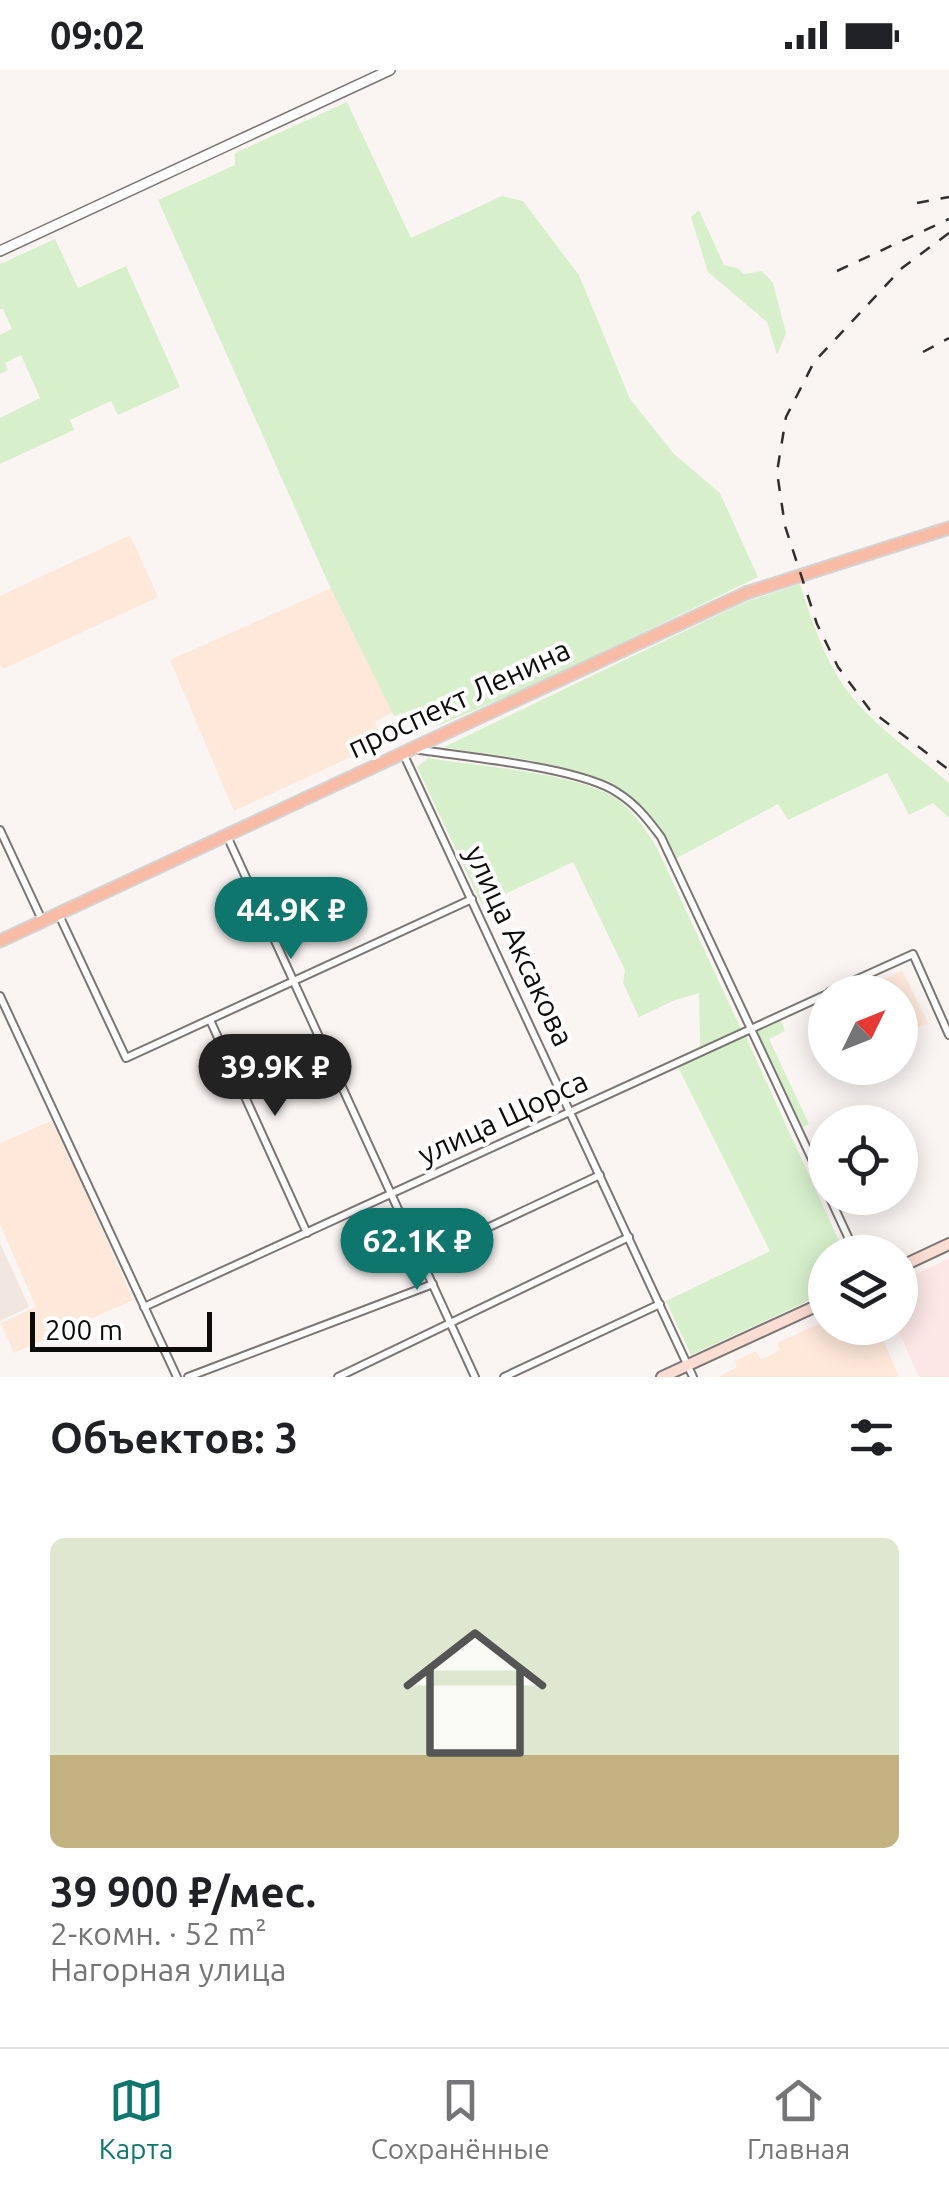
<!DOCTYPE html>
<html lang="ru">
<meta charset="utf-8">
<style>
:root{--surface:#fff;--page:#f6f6f6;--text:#202124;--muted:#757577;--line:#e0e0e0;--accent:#0f766e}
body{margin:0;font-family:Ubuntu,sans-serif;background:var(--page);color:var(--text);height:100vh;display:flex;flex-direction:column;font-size:38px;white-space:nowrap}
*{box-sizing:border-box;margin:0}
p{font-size:32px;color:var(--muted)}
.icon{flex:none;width:55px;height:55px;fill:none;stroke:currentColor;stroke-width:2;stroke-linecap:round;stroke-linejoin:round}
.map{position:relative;height:1307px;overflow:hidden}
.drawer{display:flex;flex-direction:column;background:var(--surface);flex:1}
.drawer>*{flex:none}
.needle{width:65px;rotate:47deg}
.controls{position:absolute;left:808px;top:905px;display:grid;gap:20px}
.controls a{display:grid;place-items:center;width:110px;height:110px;border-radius:50%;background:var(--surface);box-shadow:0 5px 25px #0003;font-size:50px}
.scale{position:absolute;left:30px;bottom:25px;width:182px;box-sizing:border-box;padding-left:10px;border:5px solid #0e0c0b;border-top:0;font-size:28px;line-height:35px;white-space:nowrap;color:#0e0c0b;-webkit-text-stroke:8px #fff;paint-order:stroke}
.price{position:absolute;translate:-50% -85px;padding:0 22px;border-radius:35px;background:var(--accent);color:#fff;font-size:32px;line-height:65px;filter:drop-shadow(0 2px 5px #0008)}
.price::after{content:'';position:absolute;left:50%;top:60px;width:30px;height:22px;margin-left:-15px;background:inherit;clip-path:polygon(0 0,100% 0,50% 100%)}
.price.active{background:#222;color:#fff}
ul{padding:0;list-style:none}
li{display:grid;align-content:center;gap:20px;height:530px;padding:0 50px}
li span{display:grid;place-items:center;height:310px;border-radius:15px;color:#555}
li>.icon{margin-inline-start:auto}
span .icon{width:180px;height:180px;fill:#fffc;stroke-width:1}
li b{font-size:42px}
h2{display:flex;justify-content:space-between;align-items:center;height:120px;padding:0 50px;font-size:42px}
.status{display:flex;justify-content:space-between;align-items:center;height:70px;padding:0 50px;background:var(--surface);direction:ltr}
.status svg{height:28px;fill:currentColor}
.tabs{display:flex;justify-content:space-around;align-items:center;height:140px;border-top:2px solid var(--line);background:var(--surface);font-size:28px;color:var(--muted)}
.tabs a{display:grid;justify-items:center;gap:5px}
.tabs .active{color:var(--accent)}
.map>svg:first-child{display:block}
.commercial{fill:#fce7e6}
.industrial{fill:#fde8da}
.built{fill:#f2e6e0}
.green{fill:#d7f0cb}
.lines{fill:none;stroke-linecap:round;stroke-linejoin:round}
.minor-casing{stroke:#7a7674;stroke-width:10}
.tertiary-casing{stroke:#7a7674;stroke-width:12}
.secondary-casing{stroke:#7a7674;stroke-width:14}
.primary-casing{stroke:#d4d3d3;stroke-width:15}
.minor{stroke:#fff;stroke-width:6}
.tertiary{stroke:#fff;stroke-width:9}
.secondary{stroke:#fcddd3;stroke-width:10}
.primary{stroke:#f8bca6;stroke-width:11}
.rail{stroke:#312f2d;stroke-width:2.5;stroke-dasharray:12 12;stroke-linecap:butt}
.labels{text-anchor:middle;stroke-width:8;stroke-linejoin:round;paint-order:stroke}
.street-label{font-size:30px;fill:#0e0c0b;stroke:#fff}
</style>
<div class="status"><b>09:02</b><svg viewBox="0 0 49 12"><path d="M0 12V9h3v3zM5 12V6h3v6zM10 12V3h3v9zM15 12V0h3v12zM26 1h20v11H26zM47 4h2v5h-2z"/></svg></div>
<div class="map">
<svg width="949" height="1307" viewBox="0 0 949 1307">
<rect width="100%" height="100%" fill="#faf5f3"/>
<path class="commercial" d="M 949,1189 L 949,1307 L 919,1307 L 897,1258 L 900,1258 L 900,1211 Z"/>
<g class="industrial">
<path d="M 130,465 L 158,527 L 3,599 L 0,594 L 0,526 Z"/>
<path d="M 336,516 L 394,642 L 375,652 L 383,672 L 234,741 L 170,590 Z"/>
<path d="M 902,900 L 928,953 L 900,967 L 900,922 L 860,922 Z"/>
<path d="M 54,1050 L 133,1230 L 14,1283 L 1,1253 L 36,1237 L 0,1154 L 0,1073 Z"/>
<path d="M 825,1251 L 825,1258 L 878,1258 L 899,1307 L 718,1307 L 737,1297 L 735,1291 L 756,1281 L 761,1290 L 780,1280 L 777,1273 Z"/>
</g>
<path class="built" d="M 0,1173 L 29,1237 L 0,1251 Z"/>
<g class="green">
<path d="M 347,32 L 411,168 L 502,126 L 523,131 L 579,205 L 630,329 L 674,384 L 720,423 L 758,507 L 539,613 L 437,656 L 418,638 L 394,646 L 331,519 L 158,130 L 235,95 L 235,83 Z"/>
<path d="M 699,140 L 724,195 L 737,198 L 744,204 L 762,201 L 773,213 L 786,263 L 777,285 L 767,252 L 708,202 L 691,147 Z"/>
<path d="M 55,169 L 78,218 L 126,196 L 180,317 L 118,345 L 111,331 L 70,350 L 74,360 L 0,394 L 0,348 L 40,328 L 21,285 L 5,293 L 8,300 L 0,304 L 0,265 L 12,259 L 3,239 L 0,239 L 0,194 Z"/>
<path d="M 800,514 C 812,551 825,592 849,623 C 876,658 916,684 949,713 L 949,748 L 933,733 L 909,745 L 887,703 L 788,750 L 778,734 L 675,789 C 669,778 664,765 657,755 C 614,691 513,690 444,677 L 745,532 Z"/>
<path d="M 428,688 C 474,696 584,703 618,730 C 635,743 646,760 657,778 L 741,959 L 700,979 L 699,923 L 675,930 L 639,947 L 623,913 L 625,900 L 573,792 L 482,835 L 417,697 Z"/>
<path d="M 781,950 L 785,961 L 769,969 L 809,1054 L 801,1058 L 756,961 Z"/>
<path d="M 745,965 L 844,1182 L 825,1182 L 825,1223 L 691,1285 L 666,1231 L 770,1181 L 678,997 Z"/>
</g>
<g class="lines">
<g class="minor-casing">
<g id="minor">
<path d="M 414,679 C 464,687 580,697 618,723 C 637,735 648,750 661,767 L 825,1117"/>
<path d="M 403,683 L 693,1307"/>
<path d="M 0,760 L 42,850"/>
<path d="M 227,766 L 475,1307"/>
<path d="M 59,845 L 126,988 L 472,829"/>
<path d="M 829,922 L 913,884 L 949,965"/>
<path d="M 0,926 L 177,1307"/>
<path d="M 210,950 L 307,1163"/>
<path d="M 830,1128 L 855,1182"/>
<path d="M 421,1189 L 600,1105"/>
<path d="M 144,1237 L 825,925"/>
<path d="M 188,1307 L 433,1214"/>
<path d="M 338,1307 L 629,1167"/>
<path d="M 504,1307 L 660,1234"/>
</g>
</g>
<g class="tertiary-casing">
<path id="tertiary" d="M 0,181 L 390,0"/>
</g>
<g class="secondary-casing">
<g id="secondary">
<path d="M 900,1197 L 949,1174"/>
<path d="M 662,1307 L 825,1232"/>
</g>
</g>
<g class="primary-casing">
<path id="primary" d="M 0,871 L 746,523 L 949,458"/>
</g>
<use href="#minor" class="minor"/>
<use href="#tertiary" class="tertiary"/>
<use href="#secondary" class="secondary"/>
<use href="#primary" class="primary"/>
<g class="rail">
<path d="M 917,133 L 949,127"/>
<path d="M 949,163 L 902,198 L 814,292 L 786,347 L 777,402 L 785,456 L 817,554 L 838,597 L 870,640 L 949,700"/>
<path d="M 837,201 L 949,149"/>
<path d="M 923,282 L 949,268"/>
</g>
</g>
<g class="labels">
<g class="street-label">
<text transform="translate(459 629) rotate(-25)" y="10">проспект Ленина</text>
<text transform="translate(519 876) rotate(65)" y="10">улица Аксакова</text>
<text transform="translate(503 1048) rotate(-25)" y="10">улица Щорса</text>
</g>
</g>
</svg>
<div class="controls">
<a><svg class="needle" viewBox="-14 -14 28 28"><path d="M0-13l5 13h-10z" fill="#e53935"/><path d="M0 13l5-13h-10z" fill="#757577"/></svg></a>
<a><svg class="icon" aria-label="locate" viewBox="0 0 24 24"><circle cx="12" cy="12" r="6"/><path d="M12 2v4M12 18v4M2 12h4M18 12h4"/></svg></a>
<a><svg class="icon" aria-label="layers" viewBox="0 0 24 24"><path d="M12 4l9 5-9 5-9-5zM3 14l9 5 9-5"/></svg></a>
</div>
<div class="scale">200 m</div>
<b class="price" style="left:291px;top:892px">44.9K ₽</b>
<b class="price active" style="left:275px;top:1049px">39.9K ₽</b>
<b class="price" style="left:417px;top:1223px">62.1K ₽</b>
</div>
<section class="drawer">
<h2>Объектов: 3<svg class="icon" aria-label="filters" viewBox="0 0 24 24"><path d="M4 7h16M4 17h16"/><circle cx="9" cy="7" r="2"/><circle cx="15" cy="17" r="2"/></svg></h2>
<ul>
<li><span style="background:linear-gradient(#dfe7d0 70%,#c2b280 0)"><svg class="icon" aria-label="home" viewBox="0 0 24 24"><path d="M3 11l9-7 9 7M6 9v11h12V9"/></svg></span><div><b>39 900 ₽/мес.</b><p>2-комн. · 52 m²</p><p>Нагорная улица</p></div></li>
</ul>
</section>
<nav class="tabs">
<a class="active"><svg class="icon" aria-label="map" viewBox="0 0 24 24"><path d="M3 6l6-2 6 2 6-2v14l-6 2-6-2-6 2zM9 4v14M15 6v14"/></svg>Карта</a>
<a><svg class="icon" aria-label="saved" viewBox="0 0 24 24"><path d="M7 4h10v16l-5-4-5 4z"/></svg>Сохранённые</a>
<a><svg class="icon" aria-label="home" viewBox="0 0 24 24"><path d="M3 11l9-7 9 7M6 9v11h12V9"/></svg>Главная</a>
</nav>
